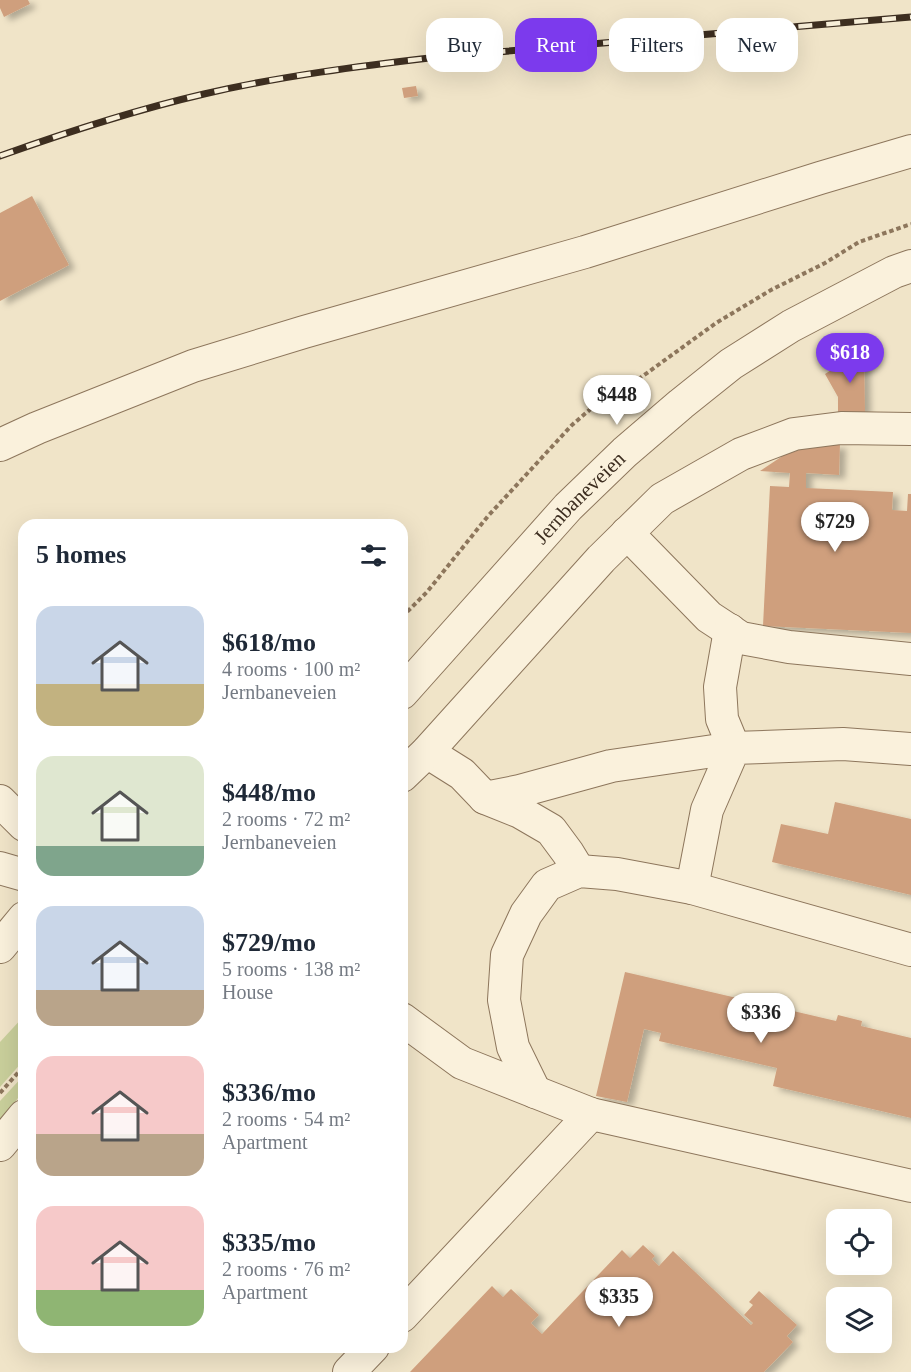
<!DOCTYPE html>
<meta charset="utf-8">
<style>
:root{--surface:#fff;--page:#f2f2f3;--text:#1f2937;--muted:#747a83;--accent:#7c3aed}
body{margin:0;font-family:"Times New Roman",serif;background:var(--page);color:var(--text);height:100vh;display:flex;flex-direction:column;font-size:22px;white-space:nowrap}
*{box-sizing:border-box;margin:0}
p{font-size:20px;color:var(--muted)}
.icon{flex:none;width:33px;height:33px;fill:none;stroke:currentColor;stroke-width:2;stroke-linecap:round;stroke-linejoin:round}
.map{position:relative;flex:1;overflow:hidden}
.details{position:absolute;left:18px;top:519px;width:390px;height:834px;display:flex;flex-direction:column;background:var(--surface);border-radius:18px;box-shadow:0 6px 24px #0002}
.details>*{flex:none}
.hud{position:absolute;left:426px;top:18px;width:394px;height:54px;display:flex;gap:12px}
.buttons{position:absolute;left:826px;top:1209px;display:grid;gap:12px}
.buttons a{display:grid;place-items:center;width:66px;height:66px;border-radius:12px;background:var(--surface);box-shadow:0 6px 24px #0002;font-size:30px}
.price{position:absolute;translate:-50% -51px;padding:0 14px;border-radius:21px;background:#fff;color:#222;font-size:20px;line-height:39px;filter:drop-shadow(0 2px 3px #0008)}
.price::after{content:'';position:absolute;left:50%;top:36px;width:18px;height:14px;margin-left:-9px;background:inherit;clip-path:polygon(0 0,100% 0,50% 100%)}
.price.current{background:var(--accent);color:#fff}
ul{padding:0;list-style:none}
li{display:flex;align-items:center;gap:18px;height:150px;padding:0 18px}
li span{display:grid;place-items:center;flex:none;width:168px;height:120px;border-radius:18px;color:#555}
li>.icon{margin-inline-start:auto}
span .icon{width:72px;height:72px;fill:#fffc;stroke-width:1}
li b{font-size:26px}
h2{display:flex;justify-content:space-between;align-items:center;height:72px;padding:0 18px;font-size:26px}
.chip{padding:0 21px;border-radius:18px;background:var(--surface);box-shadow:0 6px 24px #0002;font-size:21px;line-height:54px}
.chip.current{background:var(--accent);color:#fff}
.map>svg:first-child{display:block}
.green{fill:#c9cf9b}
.building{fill:#cf9f7d;filter:url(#shadow)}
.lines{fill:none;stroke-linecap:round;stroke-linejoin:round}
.minor-casing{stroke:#8d765c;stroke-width:34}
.path{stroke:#8d765c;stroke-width:4;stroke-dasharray:4.5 3;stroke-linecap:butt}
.minor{stroke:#faf1dc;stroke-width:32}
.rail-casing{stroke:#3d2e20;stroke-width:7}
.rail{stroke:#f7eed8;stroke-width:4.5;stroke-dasharray:14;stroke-linecap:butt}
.labels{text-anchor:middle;stroke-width:6;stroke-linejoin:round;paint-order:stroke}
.street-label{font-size:21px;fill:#3d2e20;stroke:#f7eed8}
</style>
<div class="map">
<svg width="911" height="1372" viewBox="0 0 911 1372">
<defs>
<filter id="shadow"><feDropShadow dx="6" dy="4" stdDeviation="3" flood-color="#0004"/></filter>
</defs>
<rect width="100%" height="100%" fill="#f0e4c8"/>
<g class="green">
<path d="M 24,1016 L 24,1060 L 0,1087 L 0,1042 Z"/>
<path d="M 24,1075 L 24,1090 L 0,1122 L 0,1101 Z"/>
</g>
<g class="building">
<path d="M 0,0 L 28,0 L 30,4 L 4,17 L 0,8 Z"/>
<path d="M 416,86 L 418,96 L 404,98 L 402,88 Z"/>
<path d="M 32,196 L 69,265 L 0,301 L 0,213 Z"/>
<path d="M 864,349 L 865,412 L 838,412 L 838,397 L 825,374 Z"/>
<path d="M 840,444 L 839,475 L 806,473 L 806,488 L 893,492 L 892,510 L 907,511 L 908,494 L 911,494 L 911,633 L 763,626 L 770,486 L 789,487 L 790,473 L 760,471 L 784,455 L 802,449 Z"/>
<path d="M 835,802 L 911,819 L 911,895 L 772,862 L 781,824 L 828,834 Z"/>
<path d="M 625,972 L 836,1021 L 838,1015 L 862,1021 L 861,1026 L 911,1038 L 911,1118 L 773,1086 L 777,1068 L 659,1041 L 661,1033 L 644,1029 L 627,1102 L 596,1096 Z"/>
<path d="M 643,1245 L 655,1256 L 652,1259 L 659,1266 L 673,1251 L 751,1325 L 753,1323 L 744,1315 L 753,1305 L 749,1302 L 759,1291 L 797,1325 L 787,1336 L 793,1342 L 764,1372 L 410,1372 L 492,1286 L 503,1297 L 511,1289 L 539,1315 L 531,1323 L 542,1334 L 622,1250 L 630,1258 Z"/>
</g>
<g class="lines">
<g class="minor-casing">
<g id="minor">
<path d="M 0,445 L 37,428 L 193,366 L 304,332 L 585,252 L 820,178 L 911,151"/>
<path d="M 627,533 L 709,617 L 741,638 L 789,647 L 911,659"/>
<path id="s1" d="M 402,693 L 568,507 L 625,452 L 681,404 L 731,364 L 791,326 L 894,272 L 911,266"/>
<path d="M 427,752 L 462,774 L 485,798 L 520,812 L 551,830 L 568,853 L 579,871"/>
<path d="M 402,776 L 427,752 L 601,559 L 662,499 L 741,454 L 794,434 L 841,428 L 911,429"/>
<path d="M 485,798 L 520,791 L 611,766 L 734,748 L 722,719 L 720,687 L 730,630"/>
<path d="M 0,801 L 24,825"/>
<path d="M 0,868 L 24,875"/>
<path d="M 692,888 L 707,810 L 734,748 L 843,744 L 911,749"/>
<path d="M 0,947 L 24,918"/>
<path d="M 402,1019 L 462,1063 L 591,1114 L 911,1186"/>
<path d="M 535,1092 L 513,1047 L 504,1000 L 507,955 L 526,914 L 547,885 L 579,871 L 617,874 L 692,888 L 911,950"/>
<path d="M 0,1145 L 24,1116"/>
<path d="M 402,1316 L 591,1114"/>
<path d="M 349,1372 L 373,1347"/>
</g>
</g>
<g class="path">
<path d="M 402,617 L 427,592 L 488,516 L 572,425 L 594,406 L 625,389 L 716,323 L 771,290 L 825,263 L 859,242 L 911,224"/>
<path d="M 0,1093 L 24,1066"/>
</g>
<use href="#minor" class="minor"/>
<g class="rail-casing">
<path id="rail" d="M 0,156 C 67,132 135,110 204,94 C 281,76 360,66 438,57 L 911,17"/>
</g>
<use href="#rail" class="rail"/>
</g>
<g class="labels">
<g class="street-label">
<text dy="7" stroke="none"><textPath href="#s1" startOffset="264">Jernbaneveien</textPath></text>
</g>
</g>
</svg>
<div class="buttons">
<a><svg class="icon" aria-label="locate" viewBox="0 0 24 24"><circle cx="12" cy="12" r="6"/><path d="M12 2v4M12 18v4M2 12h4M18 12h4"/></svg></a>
<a><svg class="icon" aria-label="layers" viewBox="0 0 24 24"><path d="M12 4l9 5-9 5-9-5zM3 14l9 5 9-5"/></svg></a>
</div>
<b class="price current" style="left:850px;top:384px">$618</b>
<b class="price" style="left:617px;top:426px">$448</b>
<b class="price" style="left:835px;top:553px">$729</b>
<b class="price" style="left:761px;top:1044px">$336</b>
<b class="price" style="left:619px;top:1328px">$335</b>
<div class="hud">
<a class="chip">Buy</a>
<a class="chip current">Rent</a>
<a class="chip">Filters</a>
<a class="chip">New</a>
</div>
<section class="details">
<h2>5 homes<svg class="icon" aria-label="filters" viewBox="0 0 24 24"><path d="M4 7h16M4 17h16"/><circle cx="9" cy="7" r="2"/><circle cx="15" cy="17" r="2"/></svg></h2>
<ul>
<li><span style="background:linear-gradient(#c9d6e8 65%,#c2b280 0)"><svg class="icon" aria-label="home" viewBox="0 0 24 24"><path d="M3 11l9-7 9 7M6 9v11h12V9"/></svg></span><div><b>$618/mo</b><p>4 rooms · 100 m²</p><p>Jernbaneveien</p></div></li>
<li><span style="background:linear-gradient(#dfe7d0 75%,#7fa58c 0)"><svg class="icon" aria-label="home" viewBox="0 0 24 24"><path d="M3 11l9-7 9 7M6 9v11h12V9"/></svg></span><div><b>$448/mo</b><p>2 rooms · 72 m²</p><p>Jernbaneveien</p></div></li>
<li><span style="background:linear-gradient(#c9d6e8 70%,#b9a48a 0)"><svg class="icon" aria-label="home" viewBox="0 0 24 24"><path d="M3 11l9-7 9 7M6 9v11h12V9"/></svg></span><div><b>$729/mo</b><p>5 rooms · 138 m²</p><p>House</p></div></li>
<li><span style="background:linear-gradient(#f6c9c9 65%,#b9a48a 0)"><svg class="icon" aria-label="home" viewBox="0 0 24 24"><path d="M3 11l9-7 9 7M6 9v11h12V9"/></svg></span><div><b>$336/mo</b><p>2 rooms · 54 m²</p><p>Apartment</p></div></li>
<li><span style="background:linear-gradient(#f6c9c9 70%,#8fb573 0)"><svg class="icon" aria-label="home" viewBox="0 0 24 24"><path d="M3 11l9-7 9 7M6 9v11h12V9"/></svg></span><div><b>$335/mo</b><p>2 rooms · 76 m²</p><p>Apartment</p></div></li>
</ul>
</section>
</div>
